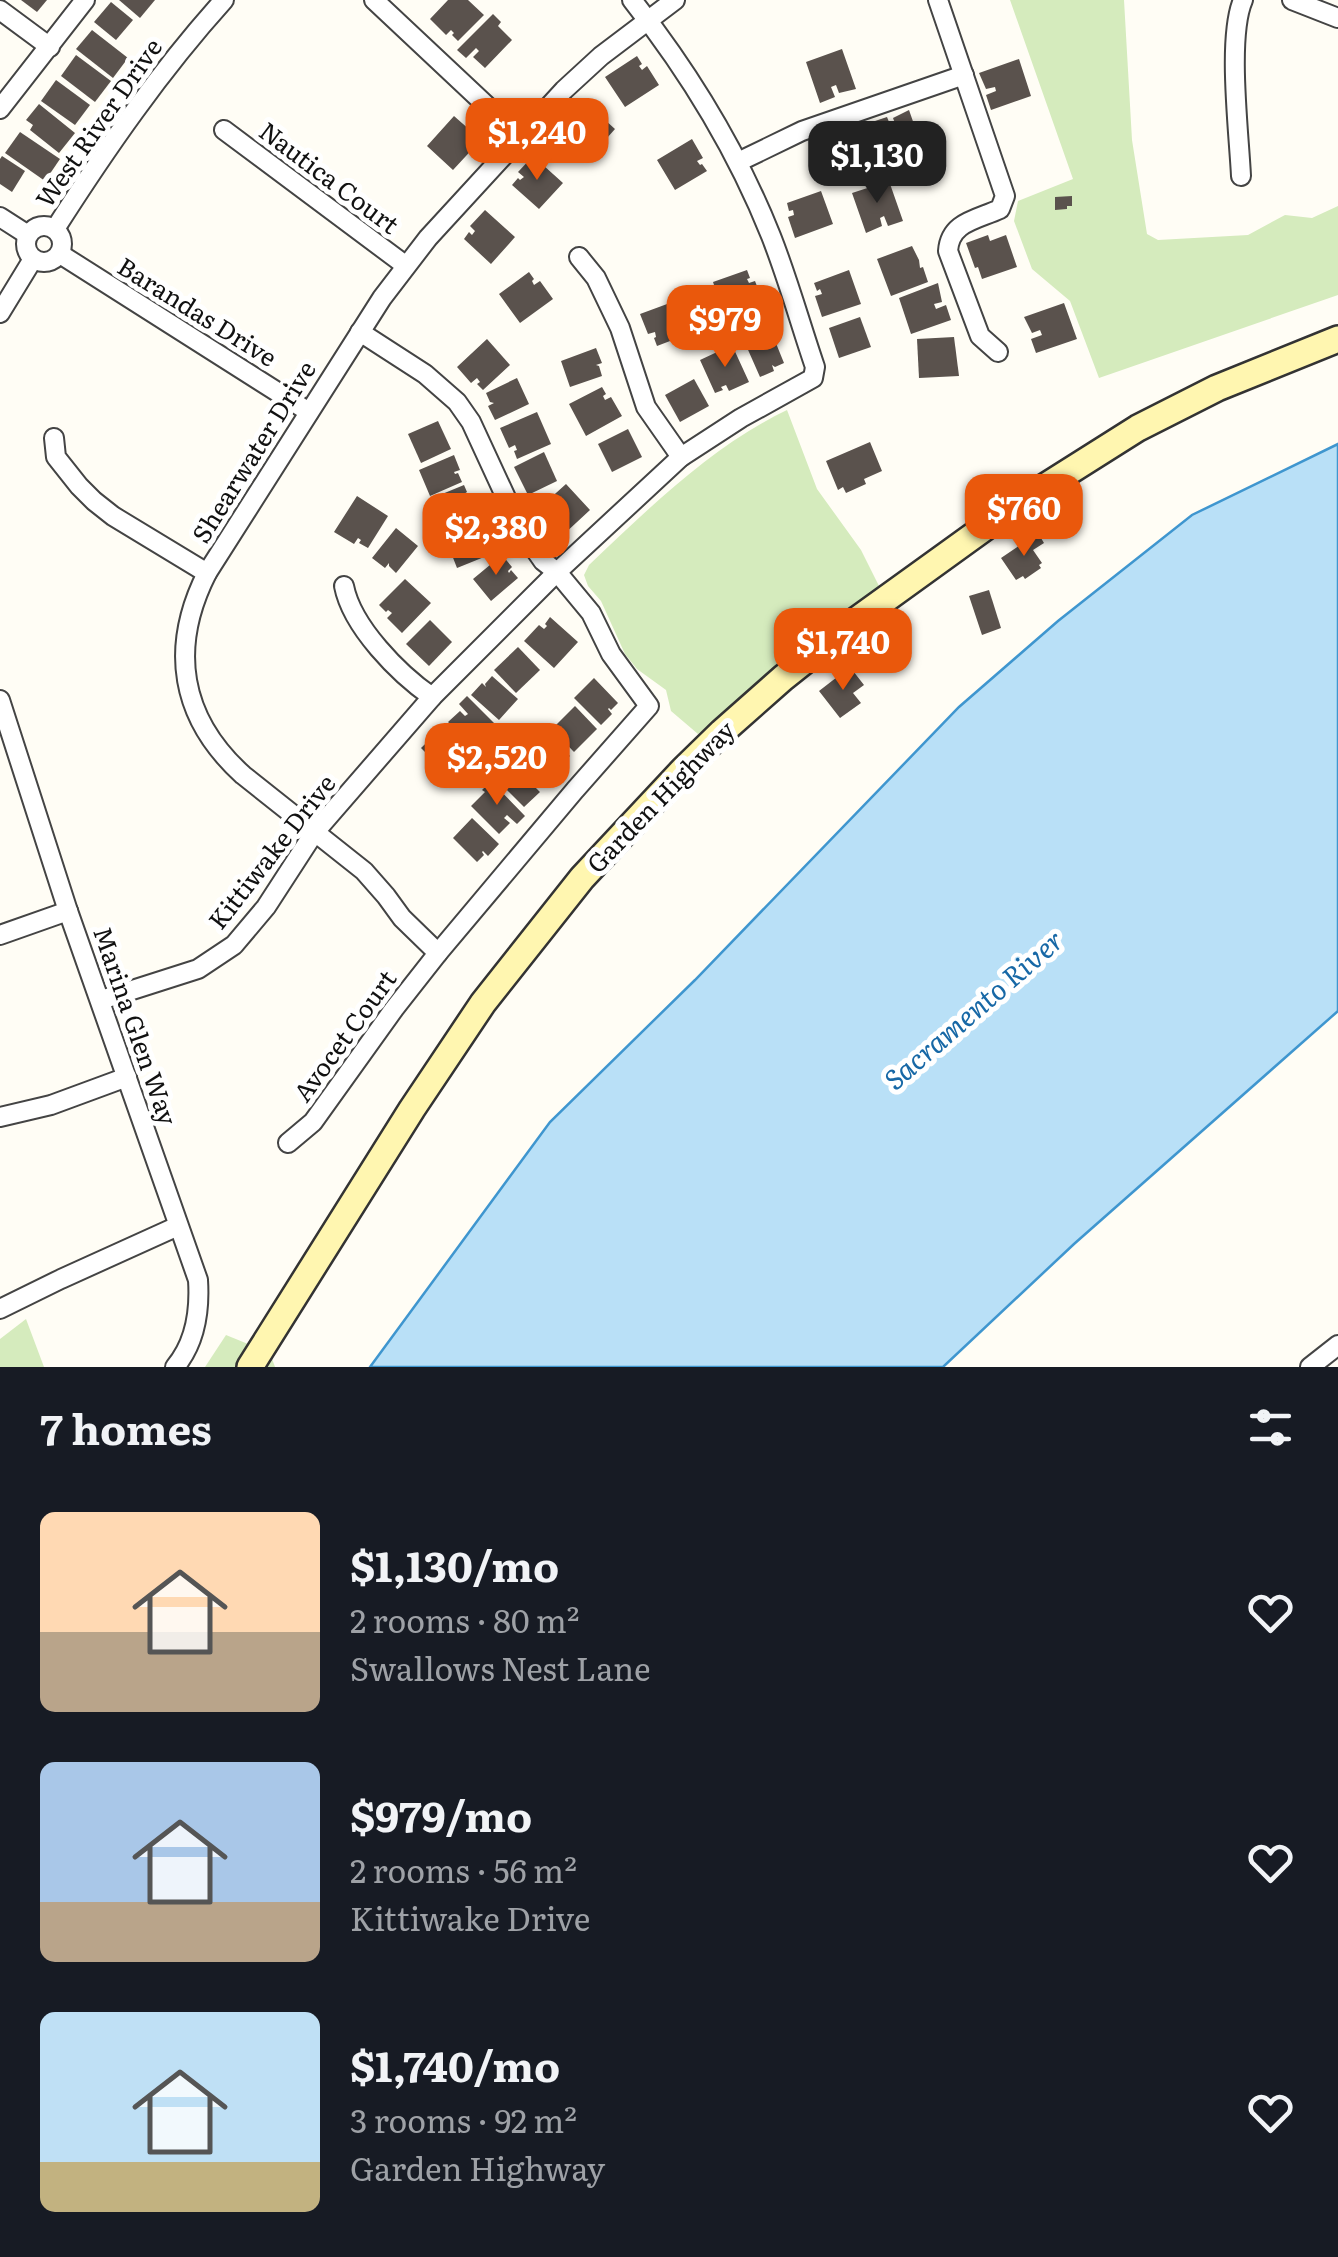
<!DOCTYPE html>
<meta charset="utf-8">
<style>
:root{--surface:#171b24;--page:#20242c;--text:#f1f3f6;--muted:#9ea1a6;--accent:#ea580c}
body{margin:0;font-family:Literata,serif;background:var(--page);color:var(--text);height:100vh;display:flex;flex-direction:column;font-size:38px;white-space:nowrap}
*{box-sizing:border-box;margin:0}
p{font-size:32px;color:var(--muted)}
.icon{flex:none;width:55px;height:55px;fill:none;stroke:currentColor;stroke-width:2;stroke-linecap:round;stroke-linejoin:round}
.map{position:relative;height:1367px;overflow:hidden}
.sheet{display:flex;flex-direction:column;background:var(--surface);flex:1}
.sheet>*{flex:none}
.price{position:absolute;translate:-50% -85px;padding:0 22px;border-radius:20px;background:var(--accent);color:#fff;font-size:32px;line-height:65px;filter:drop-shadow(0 2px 5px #0008)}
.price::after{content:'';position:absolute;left:50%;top:60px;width:30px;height:22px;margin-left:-15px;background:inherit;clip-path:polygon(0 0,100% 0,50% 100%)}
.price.selected{background:#222;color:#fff}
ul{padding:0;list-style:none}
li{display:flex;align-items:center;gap:30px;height:250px;padding:0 40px}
li span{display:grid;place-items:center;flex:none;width:280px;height:200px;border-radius:15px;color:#555}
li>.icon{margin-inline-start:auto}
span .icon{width:120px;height:120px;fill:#fffc;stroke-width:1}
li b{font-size:42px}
h2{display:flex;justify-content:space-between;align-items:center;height:120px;padding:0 40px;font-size:42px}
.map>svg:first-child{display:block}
.green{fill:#d5ebbd}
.water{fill:#b9e0f7;stroke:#3f96cf;stroke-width:2.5}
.building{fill:#5a524d}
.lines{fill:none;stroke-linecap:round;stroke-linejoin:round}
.minor-casing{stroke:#444;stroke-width:22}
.secondary-casing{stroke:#333;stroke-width:30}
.minor{stroke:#fff;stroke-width:18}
.secondary{stroke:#fff6b0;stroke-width:25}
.labels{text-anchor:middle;stroke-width:10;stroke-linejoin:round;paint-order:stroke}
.street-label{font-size:25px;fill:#111;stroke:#fff}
.water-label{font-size:28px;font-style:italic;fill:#1768a6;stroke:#fff}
</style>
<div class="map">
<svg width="1338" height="1367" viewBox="0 0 1338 1367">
<rect width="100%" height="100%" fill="#fffdf5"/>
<g class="green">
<path d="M 1010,0 L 1124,0 L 1132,140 L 1147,234 L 1158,240 L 1248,235 L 1285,215 L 1312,218 L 1338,206 L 1338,295 L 1099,378 L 1070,301 L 1032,269 L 1014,221 L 1018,201 L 1073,179 Z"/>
<path d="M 787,410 L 817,489 L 861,550 L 881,590 L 698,734 L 671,711 L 666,690 L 637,669 L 625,654 L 601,601 L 588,586 L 584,575 L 589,565 C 649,508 712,446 787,410 Z"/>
<path d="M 26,1319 L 44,1367 L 0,1367 L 0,1339 Z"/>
<path d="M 226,1335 L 270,1353 L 275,1367 L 205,1367 Z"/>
</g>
<path class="water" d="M 1338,444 L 1338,1011 L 1074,1244 L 943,1367 L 370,1367 L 550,1122 L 695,980 L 959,707 L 1058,621 L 1192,515 Z"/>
<g class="building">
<path d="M 21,0 L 47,0 L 37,12 Z"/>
<path d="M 119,0 L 155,0 L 140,18 Z"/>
<path d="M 448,0 L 468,0 L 484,15 L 458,41 L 452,35 L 454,33 L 451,30 L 446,35 L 430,19 Z"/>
<path d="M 111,2 L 133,20 L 116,40 L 94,22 Z"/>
<path d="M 493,14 L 501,22 L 498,26 L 512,40 L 485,68 L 473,57 L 479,51 L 476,48 L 466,58 L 457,50 Z"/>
<path d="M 92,30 L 128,58 L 113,78 L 76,49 Z"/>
<path d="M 842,49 L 856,89 L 839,93 L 836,85 L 831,87 L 835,97 L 820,103 L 806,62 Z"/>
<path d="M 76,55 L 111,81 L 95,102 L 61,76 Z"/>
<path d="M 637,56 L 642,64 L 639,66 L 642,70 L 647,66 L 659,85 L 625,107 L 605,77 Z"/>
<path d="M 1019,59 L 1031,96 L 991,110 L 986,95 L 996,91 L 995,87 L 986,89 L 979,73 Z"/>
<path d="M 56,80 L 90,105 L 75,125 L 41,101 Z"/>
<path d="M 585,102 L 615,129 L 591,156 L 564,131 L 570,125 L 572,127 L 575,123 L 570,118 Z"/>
<path d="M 39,104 L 75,133 L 59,153 L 30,130 L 33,125 L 26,120 Z"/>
<path d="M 909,110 L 923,150 L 886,163 L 872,122 L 887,117 L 891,127 L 896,126 L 893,118 Z"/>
<path d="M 454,116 L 471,131 L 466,136 L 470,139 L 472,137 L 478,143 L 453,170 L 427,146 Z"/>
<path d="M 868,124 L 882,164 L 846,177 L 832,136 L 847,131 L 850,141 L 855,140 L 852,132 Z"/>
<path d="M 20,132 L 60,159 L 45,181 L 5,153 Z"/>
<path d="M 692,139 L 703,158 L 697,161 L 700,165 L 702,164 L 707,171 L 675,190 L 657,160 Z"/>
<path d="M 2,156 L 25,171 L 12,192 L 0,184 L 0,159 Z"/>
<path d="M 533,156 L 563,183 L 539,209 L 512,185 L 518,178 L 520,180 L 524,177 L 518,172 Z"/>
<path d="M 889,181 L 903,221 L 888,226 L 884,216 L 880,218 L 882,226 L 866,233 L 852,193 Z"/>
<path d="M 821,191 L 833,224 L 795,238 L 788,217 L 794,215 L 793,210 L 789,211 L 787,203 Z"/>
<path d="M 1072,196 L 1072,206 L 1067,206 L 1067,209 L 1055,210 L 1055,197 Z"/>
<path d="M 485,210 L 515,237 L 491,264 L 464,239 L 469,232 L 472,235 L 475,231 L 470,226 Z"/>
<path d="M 988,235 L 990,241 L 1006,235 L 1017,267 L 982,279 L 978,267 L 975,268 L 966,243 Z"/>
<path d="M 912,246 L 919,260 L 920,268 L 923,267 L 928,282 L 891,296 L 877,259 Z"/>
<path d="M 747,270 L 750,278 L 747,279 L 749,283 L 755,281 L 763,302 L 724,315 L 713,282 Z"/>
<path d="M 849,270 L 861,304 L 822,317 L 815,296 L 822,294 L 820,289 L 817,291 L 814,283 Z"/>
<path d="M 529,272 L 534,279 L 532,281 L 534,285 L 540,281 L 553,299 L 520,323 L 499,294 Z"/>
<path d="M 938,283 L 942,302 L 934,304 L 936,309 L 946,305 L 951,320 L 911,334 L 899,298 Z"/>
<path d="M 678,300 L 691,333 L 657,346 L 654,338 L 656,337 L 655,332 L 648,334 L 640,314 Z"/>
<path d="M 1064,303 L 1077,339 L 1036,353 L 1031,339 L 1042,335 L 1040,330 L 1032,333 L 1024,317 Z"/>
<path d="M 860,317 L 871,347 L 839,358 L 829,328 Z"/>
<path d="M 771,331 L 784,363 L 775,367 L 772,365 L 774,371 L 760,377 L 745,343 Z"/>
<path d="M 954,337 L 959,376 L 919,378 L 917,339 Z"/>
<path d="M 487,339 L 510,365 L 483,390 L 477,384 L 480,382 L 477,378 L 471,383 L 457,367 Z"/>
<path d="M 732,345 L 749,382 L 729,391 L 726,385 L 721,387 L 723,390 L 715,393 L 700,360 Z"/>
<path d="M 596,348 L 602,363 L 596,365 L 599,366 L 602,376 L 570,387 L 561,361 Z"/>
<path d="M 517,378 L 529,404 L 495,420 L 488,406 L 494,403 L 490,402 L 486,393 Z"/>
<path d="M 694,379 L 709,406 L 680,422 L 665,395 Z"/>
<path d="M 602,387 L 606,394 L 603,396 L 605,400 L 611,397 L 622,416 L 586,436 L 569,404 Z"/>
<path d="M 537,412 L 551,444 L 517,459 L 514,451 L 517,450 L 515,445 L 509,448 L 500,428 Z"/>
<path d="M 438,421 L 451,449 L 421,463 L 408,434 Z"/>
<path d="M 628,429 L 642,457 L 612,472 L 598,444 Z"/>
<path d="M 870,442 L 882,471 L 864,479 L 866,484 L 846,493 L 843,487 L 838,490 L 826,461 Z"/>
<path d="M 544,452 L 557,481 L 528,495 L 514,467 Z"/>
<path d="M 454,455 L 460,470 L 454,472 L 455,474 L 458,473 L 462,482 L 430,496 L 419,470 Z"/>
<path d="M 566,484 L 590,510 L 563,535 L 557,529 L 559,527 L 556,523 L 551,527 L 536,511 Z"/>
<path d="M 464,485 L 467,492 L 464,494 L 466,498 L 472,496 L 481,516 L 444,532 L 430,499 Z"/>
<path d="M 357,496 L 388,516 L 368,548 L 359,543 L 361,540 L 358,538 L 354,544 L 334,532 Z"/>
<path d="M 486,522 L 491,532 L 479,538 L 480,541 L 487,538 L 494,553 L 457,568 L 450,550 L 446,552 L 441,541 Z"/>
<path d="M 396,528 L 418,546 L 396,573 L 389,566 L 389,563 L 385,568 L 372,558 Z"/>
<path d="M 1038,533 L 1044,543 L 1033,550 L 1042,563 L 1039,565 L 1041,568 L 1025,579 L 1023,576 L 1016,580 L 1001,558 Z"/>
<path d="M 502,555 L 512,567 L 508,571 L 509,573 L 511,570 L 518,578 L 491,601 L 473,579 Z"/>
<path d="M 405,579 L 431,603 L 402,633 L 387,618 L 392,613 L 388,610 L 386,612 L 379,605 Z"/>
<path d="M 989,590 L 1001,628 L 982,635 L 969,596 Z"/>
<path d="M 550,617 L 578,642 L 554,668 L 524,641 L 539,625 L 544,629 L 547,626 L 545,624 Z"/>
<path d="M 430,620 L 452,642 L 429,666 L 406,644 Z"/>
<path d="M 518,647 L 540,670 L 516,693 L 494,670 Z"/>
<path d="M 850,667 L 864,685 L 853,693 L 861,703 L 840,718 L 819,691 Z"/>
<path d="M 492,676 L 518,699 L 499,720 L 471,695 L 482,683 L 486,687 L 485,684 Z"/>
<path d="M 594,678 L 618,703 L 611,710 L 609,708 L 608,709 L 612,714 L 601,725 L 574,698 Z"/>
<path d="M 467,696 L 501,730 L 493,738 L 490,736 L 476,750 L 448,722 L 460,711 L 465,716 L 468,714 L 459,704 Z"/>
<path d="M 575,706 L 597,729 L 574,752 L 552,729 Z"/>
<path d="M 445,725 L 467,747 L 443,770 L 421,748 Z"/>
<path d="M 543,729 L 570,756 L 558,767 L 554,763 L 554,766 L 547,773 L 523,749 Z"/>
<path d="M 521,753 L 547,780 L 540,786 L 538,783 L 535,787 L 540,792 L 524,807 L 495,778 Z"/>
<path d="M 491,781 L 525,816 L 517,824 L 507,815 L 504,818 L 510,823 L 499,834 L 471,806 L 485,792 L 482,790 Z"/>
<path d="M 472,818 L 499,844 L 488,856 L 483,851 L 482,852 L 484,855 L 477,862 L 453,838 Z"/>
</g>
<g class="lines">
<g class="minor-casing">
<g id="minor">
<path d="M 374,0 L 520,137"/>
<path d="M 938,0 L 1005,196 L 1000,209 C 976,220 950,222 948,251 L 980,336 L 998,352"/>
<path d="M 1292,0 L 1338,18"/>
<path d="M 0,10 L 50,47"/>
<path d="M 0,109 L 85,0"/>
<path d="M 224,130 L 405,265"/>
<path d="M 738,162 L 802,131 L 964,75"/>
<path d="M 1241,176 C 1239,133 1227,37 1243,0"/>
<path d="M 0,217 L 28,235"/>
<circle cx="44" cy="244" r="18"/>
<path d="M 55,229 C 106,149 160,71 224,0"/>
<path d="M 60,254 L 309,412"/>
<path d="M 579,257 L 596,278 L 620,328 L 646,407 L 681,457"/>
<path d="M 0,313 L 33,259"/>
<path d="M 54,438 L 56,457 L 79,486 L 94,501 L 113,516 L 207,573"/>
<path d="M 344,586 C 352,627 399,674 432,697"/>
<path d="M 0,700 L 68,911 L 198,1280 C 200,1311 196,1342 175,1367"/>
<path d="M 0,935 L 68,911"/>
<path d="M 438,953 L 402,918 L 386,896 L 364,871 L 243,775 C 180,718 169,648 207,573 L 382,298 L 428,238 L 564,90 L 601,56 L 675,0"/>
<path d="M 101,1000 L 198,969 L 234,945 L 266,907 L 314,833 L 432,697 L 557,572 L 681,457 L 741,418 L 813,378 L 815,367 C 800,323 788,279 771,236 C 737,151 689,72 632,0"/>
<path d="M 0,1117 L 51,1105 L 127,1077"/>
<path d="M 288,1143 L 313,1122 L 394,1009 L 438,953 L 575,790 L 649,706 L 611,654 L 591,613 L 557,572 L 543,561 L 520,528 L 471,422 L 457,402 L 425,374 L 360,332"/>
<path d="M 0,1309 L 61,1279 L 178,1226"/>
<path d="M 1310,1367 L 1338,1345"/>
</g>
</g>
<g class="secondary-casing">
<path id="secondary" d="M 250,1367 L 412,1109 L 483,1003 L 582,878 L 683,770 L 722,732 L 783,678 L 847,627 L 1016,505 L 1138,428 L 1217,388 L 1338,339"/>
</g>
<use href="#minor" class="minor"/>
<use href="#secondary" class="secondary"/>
</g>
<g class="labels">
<g class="street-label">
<text transform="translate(99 123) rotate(-55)" y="9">West River Drive</text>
<text transform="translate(329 178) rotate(37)" y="9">Nautica Court</text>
<text transform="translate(197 312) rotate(32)" y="9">Barandas Drive</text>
<text transform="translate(254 452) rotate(-58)" y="9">Shearwater Drive</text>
<text transform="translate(661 797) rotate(-46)" y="9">Garden Highway</text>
<text transform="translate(272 852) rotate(-52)" y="9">Kittiwake Drive</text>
<text transform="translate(135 1026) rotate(71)" y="9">Marina Glen Way</text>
<text transform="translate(345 1036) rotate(-54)" y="9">Avocet Court</text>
</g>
<g class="water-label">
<text transform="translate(974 1010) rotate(-41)" y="10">Sacramento River</text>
</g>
</g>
</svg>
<b class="price" style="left:537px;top:183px">$1,240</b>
<b class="price selected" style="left:877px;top:206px">$1,130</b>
<b class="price" style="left:725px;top:370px">$979</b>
<b class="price" style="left:1024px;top:559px">$760</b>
<b class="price" style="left:496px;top:578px">$2,380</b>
<b class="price" style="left:843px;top:693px">$1,740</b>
<b class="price" style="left:497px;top:808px">$2,520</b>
</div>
<section class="sheet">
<h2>7 homes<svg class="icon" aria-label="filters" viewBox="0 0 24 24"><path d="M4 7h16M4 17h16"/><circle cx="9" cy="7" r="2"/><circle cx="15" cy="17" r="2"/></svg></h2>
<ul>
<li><span style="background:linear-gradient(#ffd9b3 60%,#b9a48a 0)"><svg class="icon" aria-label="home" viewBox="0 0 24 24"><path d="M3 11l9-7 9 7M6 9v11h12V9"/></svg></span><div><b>$1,130/mo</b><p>2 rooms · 80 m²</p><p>Swallows Nest Lane</p></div><svg class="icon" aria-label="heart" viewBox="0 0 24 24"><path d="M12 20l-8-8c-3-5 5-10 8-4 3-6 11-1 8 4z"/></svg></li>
<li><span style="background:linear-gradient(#a9c7e8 70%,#b9a48a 0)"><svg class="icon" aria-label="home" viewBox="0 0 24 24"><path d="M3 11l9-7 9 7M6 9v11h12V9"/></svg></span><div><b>$979/mo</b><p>2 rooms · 56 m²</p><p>Kittiwake Drive</p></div><svg class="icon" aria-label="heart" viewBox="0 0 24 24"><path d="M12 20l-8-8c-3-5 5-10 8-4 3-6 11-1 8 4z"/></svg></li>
<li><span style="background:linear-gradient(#bfe0f5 75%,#c2b280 0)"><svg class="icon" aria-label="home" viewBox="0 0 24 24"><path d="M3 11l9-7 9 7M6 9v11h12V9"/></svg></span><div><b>$1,740/mo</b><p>3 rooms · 92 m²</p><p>Garden Highway</p></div><svg class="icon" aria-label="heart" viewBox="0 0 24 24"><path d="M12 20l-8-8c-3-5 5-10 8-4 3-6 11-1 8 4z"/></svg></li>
</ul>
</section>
